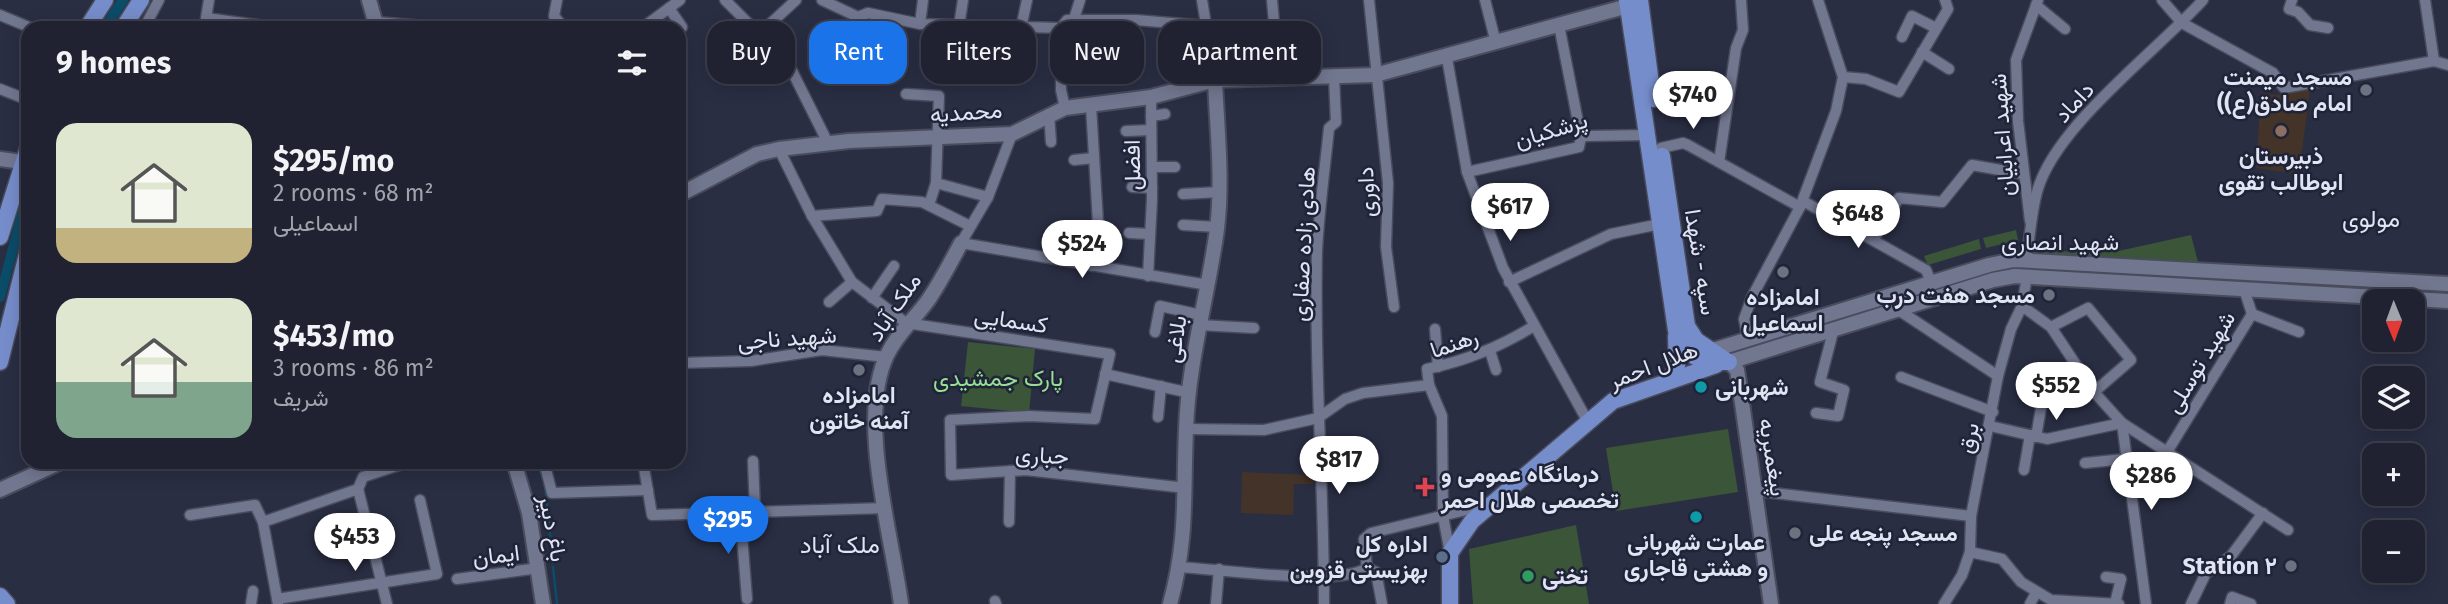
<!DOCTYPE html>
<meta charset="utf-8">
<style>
:root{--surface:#202232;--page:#282a3a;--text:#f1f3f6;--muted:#a2a4ac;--line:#3d3f4d;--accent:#1a73e8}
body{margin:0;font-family:"Fira Sans",Vazirmatn,sans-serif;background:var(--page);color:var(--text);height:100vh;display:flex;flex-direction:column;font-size:26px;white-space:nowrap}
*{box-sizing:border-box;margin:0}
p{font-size:23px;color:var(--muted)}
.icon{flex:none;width:38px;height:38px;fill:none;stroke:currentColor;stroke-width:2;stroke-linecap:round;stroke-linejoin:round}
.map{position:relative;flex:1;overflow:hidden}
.sheet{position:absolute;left:21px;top:21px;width:665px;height:448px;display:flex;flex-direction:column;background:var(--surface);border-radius:21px;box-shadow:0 4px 18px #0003,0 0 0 2px var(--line)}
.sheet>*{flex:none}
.hud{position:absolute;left:707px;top:21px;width:665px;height:63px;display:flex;gap:14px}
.needle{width:46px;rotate:179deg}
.fabs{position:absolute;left:2362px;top:289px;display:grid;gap:14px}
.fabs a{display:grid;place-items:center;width:63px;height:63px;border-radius:14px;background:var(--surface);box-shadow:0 4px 18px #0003,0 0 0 2px var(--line);font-size:35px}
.price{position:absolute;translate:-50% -60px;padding:0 16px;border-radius:24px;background:#fff;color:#222;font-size:23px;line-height:46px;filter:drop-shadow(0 2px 4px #0008)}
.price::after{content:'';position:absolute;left:50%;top:42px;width:21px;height:16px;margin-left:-10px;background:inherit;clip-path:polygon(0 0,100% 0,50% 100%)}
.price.selected{background:var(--accent);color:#fff}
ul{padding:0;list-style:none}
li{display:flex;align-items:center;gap:21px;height:175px;padding:0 35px}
li span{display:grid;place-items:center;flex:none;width:196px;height:140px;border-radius:21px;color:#555}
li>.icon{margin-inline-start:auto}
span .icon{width:84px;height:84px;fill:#fffc;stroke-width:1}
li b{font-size:30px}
h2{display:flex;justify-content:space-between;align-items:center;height:84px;padding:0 35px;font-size:30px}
.chip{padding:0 24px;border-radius:21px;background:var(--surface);box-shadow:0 4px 18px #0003,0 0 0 2px var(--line);font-size:24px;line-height:63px}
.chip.selected{background:var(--accent);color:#fff}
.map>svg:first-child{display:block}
.education{fill:#433328}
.green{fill:#3a5538}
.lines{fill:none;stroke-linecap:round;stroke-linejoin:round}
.stream{stroke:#0b4c68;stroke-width:2.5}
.canal{stroke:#0b4c68;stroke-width:10}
.street-casing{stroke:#494c5d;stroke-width:13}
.secondary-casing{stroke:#494c5d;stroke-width:18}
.primary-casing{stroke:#494c5d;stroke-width:19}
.street{stroke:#727790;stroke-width:10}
.secondary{stroke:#727790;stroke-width:14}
.primary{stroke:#768dcb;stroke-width:16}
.worship-dot{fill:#6b7280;stroke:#202438;stroke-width:2.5}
.education-dot{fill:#8d6e63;stroke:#202438;stroke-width:2.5}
.culture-dot{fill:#0f9aa8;stroke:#202438;stroke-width:2.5}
.health-dot{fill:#e0444e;stroke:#202438;stroke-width:2.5}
.service-dot{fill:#5c6f8a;stroke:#202438;stroke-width:2.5}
.leisure-dot{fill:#2e9e5b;stroke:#202438;stroke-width:2.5}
.labels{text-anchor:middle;stroke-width:5;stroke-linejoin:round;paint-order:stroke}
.poi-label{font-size:23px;font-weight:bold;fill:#e1e4f2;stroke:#202438;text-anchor:end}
.street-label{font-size:23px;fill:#e1e4f2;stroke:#202438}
.park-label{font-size:23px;fill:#97df93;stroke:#202438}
.neighbourhood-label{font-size:24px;fill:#e1e4f2;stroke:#202438}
</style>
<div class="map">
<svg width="2448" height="604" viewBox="0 0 2448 604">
<rect width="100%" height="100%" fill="#2a2e43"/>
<g class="education">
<path d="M 2310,90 L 2299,174 L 2256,168 L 2261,92 L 2273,95 Z"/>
<path d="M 1242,472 L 1314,475 L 1313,484 L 1294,484 L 1293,515 L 1241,513 Z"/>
</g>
<g class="green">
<path d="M 2016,230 L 2018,240 L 1986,248 L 1983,238 Z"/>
<path d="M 2191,235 L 2200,270 L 2026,261 L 2028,251 L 2114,252 Z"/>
<path d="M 1979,239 L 1981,249 L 1928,265 L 1924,256 Z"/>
<path d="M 968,342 L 1035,349 L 1029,413 L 961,406 Z"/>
<path d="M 1728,429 L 1738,492 L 1616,511 L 1606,448 Z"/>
<path d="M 1576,525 L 1589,604 L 1473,604 L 1469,549 Z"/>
</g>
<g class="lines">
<g class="stream">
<path d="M 537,462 L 545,485 L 553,563"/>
<path d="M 553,567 L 557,604"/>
</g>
<g class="canal">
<path d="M 105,28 L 123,0"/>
<path d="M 0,297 L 28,192"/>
</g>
<g class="street-casing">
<g id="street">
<path d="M 209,0 L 206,18 L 258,25"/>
<path d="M 557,0 L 554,16 L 564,28"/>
<path d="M 725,0 L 788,63 L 828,143"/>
<path d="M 822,0 L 858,17 L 868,13 L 920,24 L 1061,28"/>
<path d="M 963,0 L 954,58 L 964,59"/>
<path d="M 1202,0 L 1215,80"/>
<path d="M 1272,0 L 1279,78"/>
<path d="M 1369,0 L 1388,183 L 1386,247 L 1394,307"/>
<path d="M 1485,0 L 1496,43"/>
<path d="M 2162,0 L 2182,23 L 2273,73 L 2284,88 L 2434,61 L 2448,65"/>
<path d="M 2292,0 L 2289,9 L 2298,12 L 2310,25 L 2328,28"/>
<path d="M 2425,0 L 2434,61"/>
<path d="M 2036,5 L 2065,29"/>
<path d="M 669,8 L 682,27"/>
<path d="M 0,15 L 31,28"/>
<path d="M 858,17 L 847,45 L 887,56"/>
<path d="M 1074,19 L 1080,0"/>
<path d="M 376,22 L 424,26"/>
<path d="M 920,24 L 923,0"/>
<path d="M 1559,25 L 1581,137"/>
<path d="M 144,28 L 159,0"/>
<path d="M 642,28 L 680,0"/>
<path d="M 1021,28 L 1027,0"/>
<path d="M 1061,28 L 1067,20 L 1136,20 L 1207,26"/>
<path d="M 1061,28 L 1061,90 L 1065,108"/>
<path d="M 759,34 L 796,0"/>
<path d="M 1902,37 L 1912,16 L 1936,28"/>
<path d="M 1922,52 L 1949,69"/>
<path d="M 1447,58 L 1467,172 L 1503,268 L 1588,422"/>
<path d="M 997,61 L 998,27"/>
<path d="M 1843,77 L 1866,79 L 1899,92 L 1948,9 L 1945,0"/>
<path d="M 0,89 L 28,100"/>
<path d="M 906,94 L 939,96 L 936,183 L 929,205"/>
<path d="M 1091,106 L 1099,239 L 1092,266"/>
<path d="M 1049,114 L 1051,142"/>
<path d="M 1151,116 L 1165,114"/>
<path d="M 1126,131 L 1151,130"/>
<path d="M 1012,134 L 988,197 L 961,243 L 1208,285"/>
<path d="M 1661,148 L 1683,143 L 1688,145 L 1800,207"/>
<path d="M 779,149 L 812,216 L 852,282 L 906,323 L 1110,354 L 1095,419 L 1029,416 L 950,420 L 951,475 L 1026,470 L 1186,488"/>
<path d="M 1074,160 L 1094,158"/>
<path d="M 1719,162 L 1736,48 L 1743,30 L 1741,0"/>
<path d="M 1152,167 L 1175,167"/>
<path d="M 1467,172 L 1579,147 L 1581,137 L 1587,136 L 1648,135"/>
<path d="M 936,183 L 988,197"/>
<path d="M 1132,187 L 1152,188"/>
<path d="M 1183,194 L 1219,192"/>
<path d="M 1803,201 L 1926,270 L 1931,282"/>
<path d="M 812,216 L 877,211 L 882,199 L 922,202 L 970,226"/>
<path d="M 2030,221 L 2018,121 L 2016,60 L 2038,0"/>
<path d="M 1183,225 L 1217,227"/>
<path d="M 1129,233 L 1150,234"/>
<path d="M 1873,240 L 1899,198 L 1942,202 L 1972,165 L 2023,174"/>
<path d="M 2026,261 C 2030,238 2031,214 2037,192 C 2054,127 2157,51 2203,0"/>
<path d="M 1148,276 L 1152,199 L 1151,97"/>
<path d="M 1509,282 L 1611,234 L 1660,224"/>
<path d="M 872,298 L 894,266"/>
<path d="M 829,302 L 852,282"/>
<path d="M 2022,306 L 2051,327 L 2094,392 L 2122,423 L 2288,530"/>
<path d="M 1897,309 L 1998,376"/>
<path d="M 2252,314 L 2299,332"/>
<path d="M 1199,325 L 1254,328"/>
<path d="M 2051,327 L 2088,308 L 2131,360 L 2094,392"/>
<path d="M 1435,329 L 1438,367"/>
<path d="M 1155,332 L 1160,306 L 1201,315"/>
<path d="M 1748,339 L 1744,319 L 1752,297 L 1800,207 L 1836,111 L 1843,77 L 1818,0"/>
<path d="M 1490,351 L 1496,370"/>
<path d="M 679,363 L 751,361 L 822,350 L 886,357"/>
<path d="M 1105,374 L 1190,393"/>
<path d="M 1901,377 L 1993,412"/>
<path d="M 1429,385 L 1442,416 L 1443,516 L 1450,553"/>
<path d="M 1816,413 L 1838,416 L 1844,390 L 1820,382 L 1834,328"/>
<path d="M 1158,417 L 1161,386"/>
<path d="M 1990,426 L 2047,439 L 2122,423 L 2146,604"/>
<path d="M 1186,429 L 1264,430 L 1318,418 L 1345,399 L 1363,393 L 1429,385 L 1427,369 C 1468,360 1499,347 1534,326"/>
<path d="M 2036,437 L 2041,408"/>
<path d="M 2167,452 L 2252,314 L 2244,289"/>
<path d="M 753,461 L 755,510"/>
<path d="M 544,462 L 552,493 L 648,490"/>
<path d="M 643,462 L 652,515 L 886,508"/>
<path d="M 2085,463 L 2125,459"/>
<path d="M 2024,470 L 2030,435"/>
<path d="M 358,489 L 387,604"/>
<path d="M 1756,491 L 1971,516"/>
<path d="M 740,510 L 747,599"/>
<path d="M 190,515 L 255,505 L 263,522 L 278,604"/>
<path d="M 263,522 L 358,489 L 363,477 L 408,462"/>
<path d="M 1009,522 L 1010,471"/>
<path d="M 1970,552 L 2002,559 L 2021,582 L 2051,600 L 2119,604"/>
<path d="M 1180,567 C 1218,569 1339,587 1367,568"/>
<path d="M 1367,568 L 1364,539 L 1371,533 L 1487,505"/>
<path d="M 1367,568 L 1376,572 L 1382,604"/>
<path d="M 2106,577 L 2121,579 L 2115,603"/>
<path d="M 457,579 L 539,568"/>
<path d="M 277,599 L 437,574 L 420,500"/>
<path d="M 995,601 L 996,604"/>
<path d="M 251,604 L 253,591"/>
<path d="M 1216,604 L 1219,569"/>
<path d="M 1324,604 C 1324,486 1314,369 1317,251 C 1319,210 1325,168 1329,128 L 1336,122 L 1334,77"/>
<path d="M 1944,604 L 1962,575 L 1970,552 L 1971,516 L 1998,376 L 2011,329 L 2022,306 L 2027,276"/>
<path d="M 2030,604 L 2036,593"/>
<path d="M 2191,604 L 2206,573 L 2231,556 L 2263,513"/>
<path d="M 2230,604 L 2232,597 L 2251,604"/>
</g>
</g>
<g class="secondary-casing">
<g id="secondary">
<path d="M 369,0 L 377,28"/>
<path d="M 0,159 L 22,162"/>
<path d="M 679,195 L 757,154 L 779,149 L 849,141 L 1012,134 L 1065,108 L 1151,97 L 1215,80 L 1375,75 L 1628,6"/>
<path d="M 1710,351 L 1989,265 L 2014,260 L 2448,284"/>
<path d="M 514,462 L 529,513 L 543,604"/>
<path d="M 0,490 L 61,462"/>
<path d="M 901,604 C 892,536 857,418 887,355 C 898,332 915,319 929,299 C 941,281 951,262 961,243"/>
<path d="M 1170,604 C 1188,538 1183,495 1186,430 C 1188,362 1208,296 1217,229 C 1223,180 1217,129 1215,80"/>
<path d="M 1771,604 L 1739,382 L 1737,370 L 1729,362 L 1993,280 L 2015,276 L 2448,301"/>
</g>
</g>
<g class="primary-casing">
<g id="primary">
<path d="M 1627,0 L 1676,330 C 1692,360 1695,362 1729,362"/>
<path d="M 1640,0 L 1653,99"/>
<path d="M 87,28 L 105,0"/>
<path d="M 123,28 L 141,0"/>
<path d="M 1662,156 L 1687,326 L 1696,340 L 1727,361"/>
<path d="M 0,237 L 28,148"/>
<path d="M 0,362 L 28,250"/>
<path d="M 1670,380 L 1677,366 L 1676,336"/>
<path d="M 0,596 L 7,604"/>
<path d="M 1450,604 L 1450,553 L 1472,521 L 1613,401 L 1716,365"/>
</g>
</g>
<use href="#street" class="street"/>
<use href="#secondary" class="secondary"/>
<use href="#primary" class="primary"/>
</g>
<g class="worship-dot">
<circle cx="2366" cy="90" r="7"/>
<circle cx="1783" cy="272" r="7"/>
<circle cx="2049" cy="295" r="7"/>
<circle cx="859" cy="370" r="7"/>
<circle cx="1795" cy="533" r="7"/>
<circle cx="2291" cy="566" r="7"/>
</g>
<circle class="education-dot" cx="2281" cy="131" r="7"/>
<g class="culture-dot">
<circle cx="1701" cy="387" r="7"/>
<circle cx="1696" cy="517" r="7"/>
</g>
<path class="health-dot" d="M1421.5 476.5h7v7h7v7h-7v7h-7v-7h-7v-7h7z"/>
<circle class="service-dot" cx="1442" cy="557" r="7"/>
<circle class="leisure-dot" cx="1528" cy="576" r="7"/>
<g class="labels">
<g class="poi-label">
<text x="2352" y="85">مسجد میمنت<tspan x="2352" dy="26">(امام صادق(ع)</tspan></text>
<text x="2281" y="164" text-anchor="middle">ذبیرستان<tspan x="2281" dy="26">ابوطالب تقوی</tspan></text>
<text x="2035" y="303">مسجد هفت درب</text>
<text x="1783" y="305" text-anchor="middle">امامزاده<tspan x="1783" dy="26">اسماعیل</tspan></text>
<text x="1715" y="395" text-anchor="start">شهربانی</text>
<text x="859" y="403" text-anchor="middle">امامزاده<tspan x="859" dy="26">آمنه خاتون</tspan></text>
<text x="1441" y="482" text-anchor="start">درمانگاه عمومی و<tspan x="1441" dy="26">تخصصی هلال احمر</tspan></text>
<text x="1809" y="541" text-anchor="start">مسجد پنجه علی</text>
<text x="1696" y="550" text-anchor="middle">عمارت شهربانی<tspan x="1696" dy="26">و هشتی قاجاری</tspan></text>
<text x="1428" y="552">اداره کل<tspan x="1428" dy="26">بهزیستی قزوین</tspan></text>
<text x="2277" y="574">Station ۲</text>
<text x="1542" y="584" text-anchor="start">تختی</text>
</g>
<g class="street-label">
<text transform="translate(2074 102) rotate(-47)" y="8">داماد</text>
<text transform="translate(966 112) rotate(-4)" y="8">محمدیه</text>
<text transform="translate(1551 130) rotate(-17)" y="8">پزشکیان</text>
<text transform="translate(2002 135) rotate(-94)" y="8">شهید اعرابیان</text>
<text transform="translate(1132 165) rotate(-91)" y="8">افضل</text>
<text transform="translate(1366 192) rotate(-92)" y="8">داوری</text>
<text x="2060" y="250">شهید انصاری</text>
<text transform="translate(1303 244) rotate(-87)" y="8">هادی زاده صفاری</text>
<text transform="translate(1701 262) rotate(81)" y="8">سپه - شهدا</text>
<text transform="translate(894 307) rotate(-56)" y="8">ملک آباد</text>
<text transform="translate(1011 320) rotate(8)" y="8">کسمایی</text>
<text transform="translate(787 338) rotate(-4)" y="8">شهید ناجی</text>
<text transform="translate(1175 339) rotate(-81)" y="8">بلاغی</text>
<text transform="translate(1454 343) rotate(-19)" y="8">رهنما</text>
<text transform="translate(2200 362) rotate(-59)" y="8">شهید توسلی</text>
<text transform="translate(1653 365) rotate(-21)" y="8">هلال احمر</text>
<text transform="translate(1968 438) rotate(-78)" y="8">برق</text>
<text transform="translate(1042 455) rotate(3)" y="8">جباری</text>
<text transform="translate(1773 457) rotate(81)" y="8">پیغمبریه</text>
<text transform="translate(553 528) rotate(79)" y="8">باغ دبیر</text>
<text transform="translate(496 555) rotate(-7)" y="8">ایمان</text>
</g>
<g class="park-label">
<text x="998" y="386">پارک جمشیدی</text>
</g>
<g class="neighbourhood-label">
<text x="2371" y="227">مولوی</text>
<text x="840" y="553">ملک آباد</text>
</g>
</g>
</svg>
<div class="fabs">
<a><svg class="needle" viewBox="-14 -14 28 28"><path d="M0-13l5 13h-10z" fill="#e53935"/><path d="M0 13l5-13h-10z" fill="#a2a4ac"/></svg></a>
<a><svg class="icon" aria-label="layers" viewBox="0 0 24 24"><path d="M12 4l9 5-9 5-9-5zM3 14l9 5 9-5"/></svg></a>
<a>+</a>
<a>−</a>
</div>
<b class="price" style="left:1693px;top:131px">$740</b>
<b class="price" style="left:1510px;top:243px">$617</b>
<b class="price" style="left:1858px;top:250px">$648</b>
<b class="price" style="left:1082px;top:280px">$524</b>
<b class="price" style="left:2056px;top:422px">$552</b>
<b class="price" style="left:1339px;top:496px">$817</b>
<b class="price" style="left:2151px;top:512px">$286</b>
<b class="price selected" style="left:728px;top:556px">$295</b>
<b class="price" style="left:355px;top:573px">$453</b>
<div class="hud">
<a class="chip">Buy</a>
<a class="chip selected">Rent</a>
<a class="chip">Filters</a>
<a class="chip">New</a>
<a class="chip">Apartment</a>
</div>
<section class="sheet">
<h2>9 homes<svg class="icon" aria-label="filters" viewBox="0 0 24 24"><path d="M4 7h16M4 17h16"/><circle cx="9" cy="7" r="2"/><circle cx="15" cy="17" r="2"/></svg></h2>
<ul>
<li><span style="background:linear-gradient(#dfe7d0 75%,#c2b280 0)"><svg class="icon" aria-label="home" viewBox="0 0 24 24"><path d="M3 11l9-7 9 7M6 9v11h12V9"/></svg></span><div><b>$295/mo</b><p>2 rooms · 68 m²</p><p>اسماعیلی</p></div></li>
<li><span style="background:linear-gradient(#dfe7d0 60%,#7fa58c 0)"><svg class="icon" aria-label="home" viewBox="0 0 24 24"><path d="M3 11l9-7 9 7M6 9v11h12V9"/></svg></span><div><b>$453/mo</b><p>3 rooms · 86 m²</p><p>شریف</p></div></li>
</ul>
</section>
</div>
